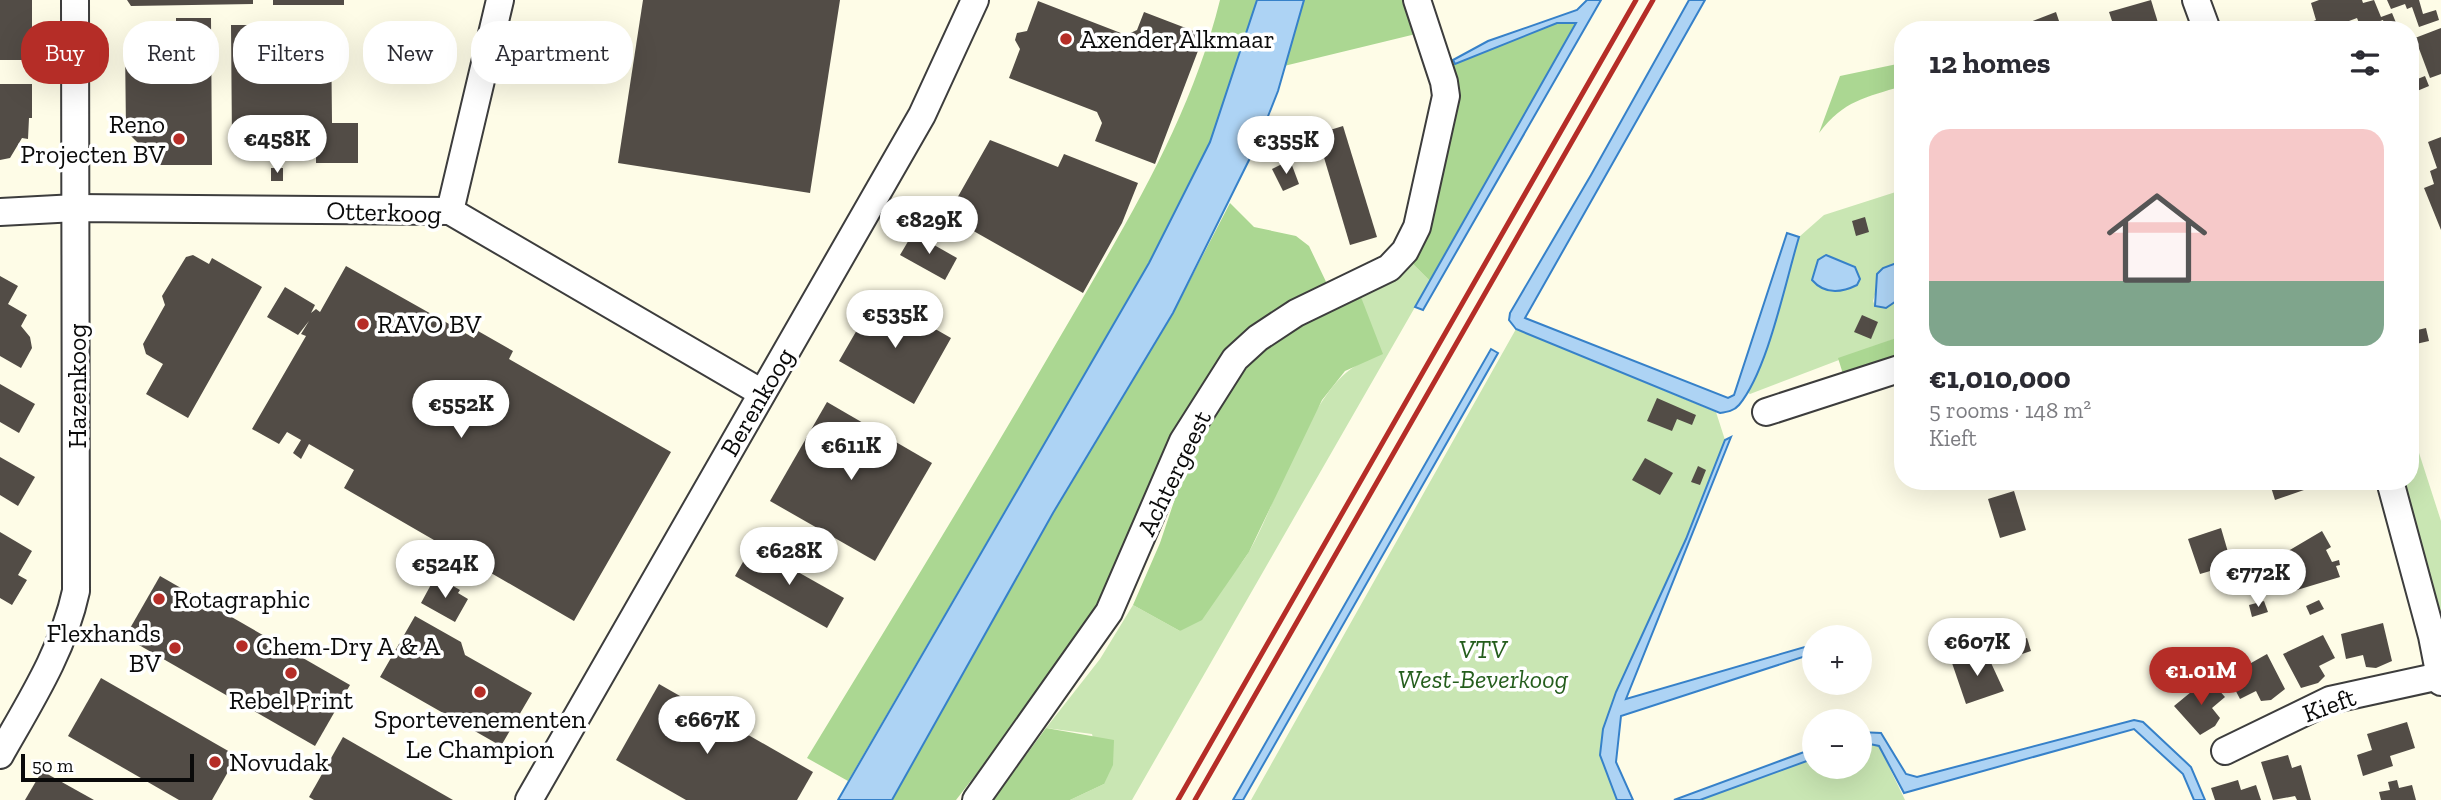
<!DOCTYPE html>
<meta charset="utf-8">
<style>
:root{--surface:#fff;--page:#f7f7f7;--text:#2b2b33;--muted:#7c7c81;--accent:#b52d27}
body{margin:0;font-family:"Zilla Slab",serif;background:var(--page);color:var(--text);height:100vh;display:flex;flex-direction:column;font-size:26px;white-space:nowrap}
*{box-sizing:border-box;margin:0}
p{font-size:23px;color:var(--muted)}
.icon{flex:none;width:38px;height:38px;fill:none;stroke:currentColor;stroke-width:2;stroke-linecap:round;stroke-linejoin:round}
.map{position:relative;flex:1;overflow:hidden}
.sheet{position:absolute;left:1894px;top:21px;width:525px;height:469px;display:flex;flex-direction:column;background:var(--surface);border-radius:28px;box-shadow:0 7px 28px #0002}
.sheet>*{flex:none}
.guide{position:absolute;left:21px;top:21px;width:665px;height:63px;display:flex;gap:14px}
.controls{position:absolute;left:1802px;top:625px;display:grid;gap:14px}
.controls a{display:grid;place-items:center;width:70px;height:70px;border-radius:50%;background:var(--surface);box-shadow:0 7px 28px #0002;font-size:35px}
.scale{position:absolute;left:21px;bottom:18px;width:173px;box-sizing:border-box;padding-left:7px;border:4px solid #0a0a0a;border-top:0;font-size:19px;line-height:24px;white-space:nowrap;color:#0a0a0a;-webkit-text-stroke:5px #fff;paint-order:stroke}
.price{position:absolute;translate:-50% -60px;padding:0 16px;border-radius:24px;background:#fff;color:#222;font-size:23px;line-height:46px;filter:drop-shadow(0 2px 4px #0008)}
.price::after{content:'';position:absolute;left:50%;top:42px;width:21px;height:16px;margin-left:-10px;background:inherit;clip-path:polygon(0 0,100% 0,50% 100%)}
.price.on{background:var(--accent);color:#fff}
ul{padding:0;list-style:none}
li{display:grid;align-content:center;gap:14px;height:371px;padding:0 35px}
li span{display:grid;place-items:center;height:217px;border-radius:21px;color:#555}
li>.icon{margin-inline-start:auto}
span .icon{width:126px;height:126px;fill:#fffc;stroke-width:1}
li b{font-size:30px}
h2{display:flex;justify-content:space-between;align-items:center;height:84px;padding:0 35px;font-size:30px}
.chip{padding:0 24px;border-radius:28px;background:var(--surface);box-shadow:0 7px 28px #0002;font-size:24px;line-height:63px}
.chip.on{background:var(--accent);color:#fff}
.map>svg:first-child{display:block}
.green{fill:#c9e6b3}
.forest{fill:#abd792}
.water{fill:#add3f4;stroke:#3681c9;stroke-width:2}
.building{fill:#524c46}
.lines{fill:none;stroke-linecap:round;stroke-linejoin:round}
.street-casing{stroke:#3d3d3d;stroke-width:30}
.street{stroke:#fff;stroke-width:26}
.rail{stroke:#b52d27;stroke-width:5}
.poi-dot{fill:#b52d27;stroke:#fff;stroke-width:2.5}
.labels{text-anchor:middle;stroke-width:7;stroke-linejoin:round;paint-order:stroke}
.poi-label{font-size:26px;fill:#0a0a0a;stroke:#fff;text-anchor:start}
.street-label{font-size:26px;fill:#0a0a0a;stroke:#fff}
.park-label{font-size:26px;font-style:italic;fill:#255e1d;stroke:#fff}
</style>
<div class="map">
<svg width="2441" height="800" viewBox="0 0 2441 800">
<rect width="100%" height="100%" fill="#fefce7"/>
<g class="green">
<path d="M 1902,190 L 1902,261 L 1883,268 L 1873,301 L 1875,306 L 1902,297 L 1902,336 L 1750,394 L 1746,392 L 1763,357 L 1799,237 L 1824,215 Z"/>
<path d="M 1408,259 L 1430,281 L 1132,800 L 1070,800 L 1104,784 L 1092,734 L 1046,728 L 1100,659 L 1133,605 L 1180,631 C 1202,605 1233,579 1250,550 C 1278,501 1310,389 1359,364 L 1359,292 Z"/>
<path d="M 1516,329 L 1716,412 L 1725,440 L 1686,539 L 1616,692 L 1603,729 L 1600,755 L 1617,800 L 1251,800 Z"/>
<path d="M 2410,425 L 2441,521 L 2441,616 L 2404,481 L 2410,481 Z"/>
<path d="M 1865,740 L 1879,746 L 1905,800 L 1700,800 L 1815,758 L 1815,766 L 1860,766 L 1860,742 Z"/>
</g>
<g class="forest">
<path d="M 1220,0 L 1257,0 L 1210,142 L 1149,263 L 848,781 L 807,758 C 891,620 976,482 1057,342 C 1121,232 1189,125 1220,0 Z"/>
<path d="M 1304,0 L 1410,0 L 1420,33 L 1284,66 Z"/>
<path d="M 1575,21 L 1576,26 L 1430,281 L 1408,259 L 1446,66 L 1557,23 Z"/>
<path d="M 1902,63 L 1902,86 C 1865,98 1844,100 1819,133 L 1840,76 Z"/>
<path d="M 1230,203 L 1254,227 L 1296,236 L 1309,246 L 1329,288 L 1263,321 L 1115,572 L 1081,639 L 956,800 L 892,800 L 1053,513 L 1173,313 Z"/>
<path d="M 1359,292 L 1383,354 L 1345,371 L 1322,400 L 1249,552 L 1202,620 L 1180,631 L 1133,605 L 1160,543 L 1186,466 L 1236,382 L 1260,351 L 1298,324 Z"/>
<path d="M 1902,336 L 1902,353 L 1843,374 L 1838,358 Z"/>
<path d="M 1046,728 L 1114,740 L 1113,765 L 1104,784 L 1070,800 L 993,800 Z"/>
</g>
<g class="water">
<path d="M 1257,0 L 1304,0 L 1278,91 L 1257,144 L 1173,313 L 1053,513 L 892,800 L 838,800 L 1149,263 L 1210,142 Z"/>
<path d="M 1587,0 L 1601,0 L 1423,310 L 1415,307 L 1576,23 L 1557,23 L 1455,64 L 1453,60 L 1488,41 L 1577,10 Z"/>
<path d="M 1689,0 L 1705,0 L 1525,318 L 1728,398 L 1734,395 L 1787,233 L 1799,237 C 1785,283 1768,370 1739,405 C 1734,411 1727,412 1720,413 L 1516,329 L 1509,320 L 1510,313 L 1591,175 Z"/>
<path d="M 1826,255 L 1855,267 L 1860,279 L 1857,285 C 1841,293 1825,295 1812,280 L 1818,260 Z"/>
<path d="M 1902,261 L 1902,297 L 1886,308 L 1875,306 L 1877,274 L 1883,268 Z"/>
<path d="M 1491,349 L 1498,353 L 1243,800 L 1233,800 Z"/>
<path d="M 1731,437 L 1626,699 L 1815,644 L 1815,653 L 1621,716 L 1616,762 L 1633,800 L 1617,800 L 1600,755 L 1603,729 L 1616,692 L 1686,539 L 1725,440 Z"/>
<path d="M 2134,720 L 2143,722 L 2191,767 L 2205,800 L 2194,800 L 2183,774 L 2134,729 L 1904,793 L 1879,746 L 1860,742 L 1860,732 L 1881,733 L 1906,774 L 1917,777 Z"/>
<path d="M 1815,748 L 1815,758 L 1700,800 L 1674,800 Z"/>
</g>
<g class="building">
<rect x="0" y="0" width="32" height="60"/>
<path d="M 127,0 L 253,0 L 253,4 L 131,6 Z"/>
<rect x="273" y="0" width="71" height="5"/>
<path d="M 643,0 L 840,0 L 810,193 L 618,163 Z"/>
<path d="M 2151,0 L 2159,26 L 2150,30 L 2115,30 L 2109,12 Z"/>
<path d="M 2319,0 L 2362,0 L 2363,3 L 2374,0 L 2381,17 L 2392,13 L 2399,30 L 2386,30 L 2383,20 L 2361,28 L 2357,18 L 2333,27 L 2334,30 L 2308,30 L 2306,24 L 2316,20 L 2311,3 Z"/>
<path d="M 2387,0 L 2419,0 L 2423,14 L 2436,10 L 2439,20 L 2419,27 L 2412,7 L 2407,9 L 2405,4 L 2391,9 Z"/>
<path d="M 1038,1 L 1126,35 L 1137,30 L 1144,12 L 1204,35 L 1155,164 L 1095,141 L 1102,123 L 1097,112 L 1009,78 L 1020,49 L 1015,40 L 1017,33 L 1027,31 Z"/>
<path d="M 2056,12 L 2062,30 L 2015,30 L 2014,28 Z"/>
<path d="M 176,18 L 211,18 L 212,165 L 160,165 L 126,131 L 125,46 L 176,46 Z"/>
<path d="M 231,25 L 331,25 L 332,123 L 358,123 L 358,163 L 316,163 L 316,142 L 232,142 Z"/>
<path d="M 2441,28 L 2441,74 L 2430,78 L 2415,38 Z"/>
<path d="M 2425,76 L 2429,86 L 2410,94 L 2410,82 Z"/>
<path d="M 0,84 L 32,84 L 32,118 L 29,118 L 28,139 L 22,138 L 10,158 L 0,160 Z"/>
<path d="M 1343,126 L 1377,237 L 1350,245 L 1317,134 Z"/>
<path d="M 2441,137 L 2441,230 L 2424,188 L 2434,184 L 2430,171 L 2437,168 L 2428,142 Z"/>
<path d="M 990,140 L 1058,167 L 1064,154 L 1138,183 L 1122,223 L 1083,293 L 947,216 Z"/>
<path d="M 1290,160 L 1299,184 L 1283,191 L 1272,169 Z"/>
<rect x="271" y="168" width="12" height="13"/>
<path d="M 1865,217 L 1869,232 L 1856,236 L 1852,221 Z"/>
<path d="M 913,233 L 957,258 L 945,280 L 900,255 Z"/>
<path d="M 193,255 L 209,264 L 212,258 L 262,287 L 188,418 L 146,394 L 163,364 L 146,354 L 143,344 L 165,305 L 162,296 L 186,257 Z"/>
<path d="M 346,266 L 474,338 L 478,331 L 513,351 L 509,359 L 671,452 L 574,621 L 344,488 L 354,470 L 309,444 L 301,459 L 293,453 L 301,440 L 287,432 L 279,444 L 252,429 L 306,336 L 301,334 L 309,321 L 298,335 L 267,317 L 285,287 L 315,305 L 311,313 L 316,309 L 320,312 Z"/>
<path d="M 0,276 L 18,286 L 8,304 L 27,315 L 21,326 L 30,337 L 32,348 L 21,368 L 0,356 Z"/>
<path d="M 874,294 L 951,338 L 914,404 L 839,361 L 876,297 Z"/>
<path d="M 1862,315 L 1878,322 L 1871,339 L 1854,332 Z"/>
<path d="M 2426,328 L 2429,341 L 2416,344 L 2413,331 Z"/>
<path d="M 0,384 L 35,404 L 19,433 L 0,422 Z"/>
<path d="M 1657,398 L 1696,415 L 1692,425 L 1677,419 L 1672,431 L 1647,421 Z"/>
<path d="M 827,402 L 932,463 L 875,561 L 770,501 Z"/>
<path d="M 0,457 L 35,477 L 18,506 L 0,495 Z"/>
<path d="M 1645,458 L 1673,473 L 1660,495 L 1632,480 Z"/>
<path d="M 1698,466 L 1706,470 L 1700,485 L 1691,482 Z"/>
<path d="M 2269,481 L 2323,481 L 2324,483 L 2275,500 Z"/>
<path d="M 2014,491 L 2026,530 L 2000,538 L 1988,499 Z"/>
<path d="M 2221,528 L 2228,552 L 2220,554 L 2224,567 L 2200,574 L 2188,539 Z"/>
<path d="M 2322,531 L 2331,547 L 2326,550 L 2332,562 L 2339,560 L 2340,565 L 2336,566 L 2340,577 L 2287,593 L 2278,557 Z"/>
<path d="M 0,532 L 32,551 L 18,575 L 27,580 L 12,605 L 0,598 Z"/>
<path d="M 752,546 L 844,598 L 827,628 L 735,576 Z"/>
<path d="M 160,576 L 350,685 L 315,746 L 125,637 Z"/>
<path d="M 434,579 L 441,584 L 443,580 L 460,590 L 458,593 L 468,599 L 455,622 L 421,603 Z"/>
<path d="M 2319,600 L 2324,609 L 2310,615 L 2306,606 Z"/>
<path d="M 2264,601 L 2268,612 L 2252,617 L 2249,605 Z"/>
<path d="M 415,616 L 461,642 L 465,655 L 532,693 L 501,746 L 380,677 Z"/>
<path d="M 2383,623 L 2392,661 L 2376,668 L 2366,667 L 2363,655 L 2346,659 L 2341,634 Z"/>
<path d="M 2323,635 L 2335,658 L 2319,666 L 2325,676 L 2318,683 L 2301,688 L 2283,654 Z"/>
<path d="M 2027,638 L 2031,651 L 2007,659 L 2002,646 Z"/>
<path d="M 1986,652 L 2004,691 L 1966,704 L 1952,663 Z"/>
<path d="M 2267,654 L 2285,689 L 2271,700 L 2261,701 L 2256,691 L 2240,699 L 2228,676 Z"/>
<path d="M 101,678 L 237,756 L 212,800 L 179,800 L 68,736 Z"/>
<path d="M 2208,678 L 2225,697 L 2212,708 L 2220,718 L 2215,726 L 2200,735 L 2174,706 Z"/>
<path d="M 659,684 L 813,772 L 797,800 L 686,800 L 616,760 Z"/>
<path d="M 2407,722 L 2415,748 L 2390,756 L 2393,766 L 2363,776 L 2357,755 L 2372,750 L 2367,734 Z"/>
<path d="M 343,737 L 453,800 L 314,800 L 309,797 Z"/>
<path d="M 2288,755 L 2292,768 L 2301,765 L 2311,800 L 2297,800 L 2295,796 L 2273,800 L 2261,762 Z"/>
<path d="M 42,771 L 94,800 L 25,800 Z"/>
<path d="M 2238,780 L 2241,790 L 2256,785 L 2261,800 L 2215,800 L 2211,788 Z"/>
<path d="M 2397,780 L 2399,788 L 2412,785 L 2416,800 L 2381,800 L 2379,792 L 2390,790 L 2388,782 Z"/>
</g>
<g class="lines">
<g class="street-casing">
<g id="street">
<path d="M 2196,0 L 2207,30"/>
<path d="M 450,211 L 500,0"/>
<path d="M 0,212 L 76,208 L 450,211 L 762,393"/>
<path d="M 1766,412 L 1902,368"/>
<path d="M 2390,481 L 2432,636 L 2441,682"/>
<path d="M 2225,751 L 2330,700 L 2440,676"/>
<path d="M 0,755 C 30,702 63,651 76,591 L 75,0"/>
<path d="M 529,800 L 922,115 L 975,0"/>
<path d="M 976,800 L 1109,612 L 1183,441 L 1235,359 L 1258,338 L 1296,313 L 1389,268 L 1405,251 L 1417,227 L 1446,96 L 1444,82 L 1417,0"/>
</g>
</g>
<use href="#street" class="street"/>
<g class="rail">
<path d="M 1178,800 L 1636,0"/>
<path d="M 1195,800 L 1653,0"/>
</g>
</g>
<g class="poi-dot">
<circle cx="1066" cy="39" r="7"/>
<circle cx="179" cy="139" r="7"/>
<circle cx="363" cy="324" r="7"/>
<circle cx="159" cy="599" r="7"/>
<circle cx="242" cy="646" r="7"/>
<circle cx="175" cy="648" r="7"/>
<circle cx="291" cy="673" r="7"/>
<circle cx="480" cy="692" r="7"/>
<circle cx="215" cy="762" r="7"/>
</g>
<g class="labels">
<g class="poi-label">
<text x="1080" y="48">Axender Alkmaar</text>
<text x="165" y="133" text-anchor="end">Reno<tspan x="165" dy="30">Projecten BV</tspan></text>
<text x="377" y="333">RAVO BV</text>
<text x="173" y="608">Rotagraphic</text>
<text x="161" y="642" text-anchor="end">Flexhands<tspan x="161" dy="30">BV</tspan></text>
<text x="256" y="655">Chem-Dry A &amp; A</text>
<text x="291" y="709" text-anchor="middle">Rebel Print</text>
<text x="480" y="728" text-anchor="middle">Sportevenementen<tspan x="480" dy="30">Le Champion</tspan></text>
<text x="229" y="771">Novudak</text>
</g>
<g class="street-label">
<text transform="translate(384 212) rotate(2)" y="9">Otterkoog</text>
<text transform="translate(77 386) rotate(-90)" y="9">Hazenkoog</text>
<text transform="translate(757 402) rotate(-60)" y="9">Berenkoog</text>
<text transform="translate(1174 473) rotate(-64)" y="9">Achtergeest</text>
<text transform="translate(2329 705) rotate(-20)" y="9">Kieft</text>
</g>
<g class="park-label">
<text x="1483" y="658">VTV<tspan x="1483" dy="30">West-Beverkoog</tspan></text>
</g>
</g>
</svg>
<div class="controls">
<a>+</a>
<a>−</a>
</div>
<div class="scale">50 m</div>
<b class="price" style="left:277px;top:175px">€458K</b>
<b class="price" style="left:1286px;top:176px">€355K</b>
<b class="price" style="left:929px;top:256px">€829K</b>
<b class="price" style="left:895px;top:350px">€535K</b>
<b class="price" style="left:461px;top:440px">€552K</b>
<b class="price" style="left:851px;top:482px">€611K</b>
<b class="price" style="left:789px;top:587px">€628K</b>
<b class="price" style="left:445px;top:600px">€524K</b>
<b class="price" style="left:2258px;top:609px">€772K</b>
<b class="price" style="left:1977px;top:678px">€607K</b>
<b class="price on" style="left:2201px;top:707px">€1.01M</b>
<b class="price" style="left:707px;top:756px">€667K</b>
<div class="guide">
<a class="chip on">Buy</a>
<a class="chip">Rent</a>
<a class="chip">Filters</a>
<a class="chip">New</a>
<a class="chip">Apartment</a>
</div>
<section class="sheet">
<h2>12 homes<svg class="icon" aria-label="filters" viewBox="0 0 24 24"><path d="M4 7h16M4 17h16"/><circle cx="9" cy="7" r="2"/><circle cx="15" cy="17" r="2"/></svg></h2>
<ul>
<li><span style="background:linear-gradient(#f6c9c9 70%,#7fa58c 0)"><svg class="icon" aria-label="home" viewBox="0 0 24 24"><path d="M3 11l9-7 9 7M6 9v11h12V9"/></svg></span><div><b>€1,010,000</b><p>5 rooms · 148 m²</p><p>Kieft</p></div></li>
</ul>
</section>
</div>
